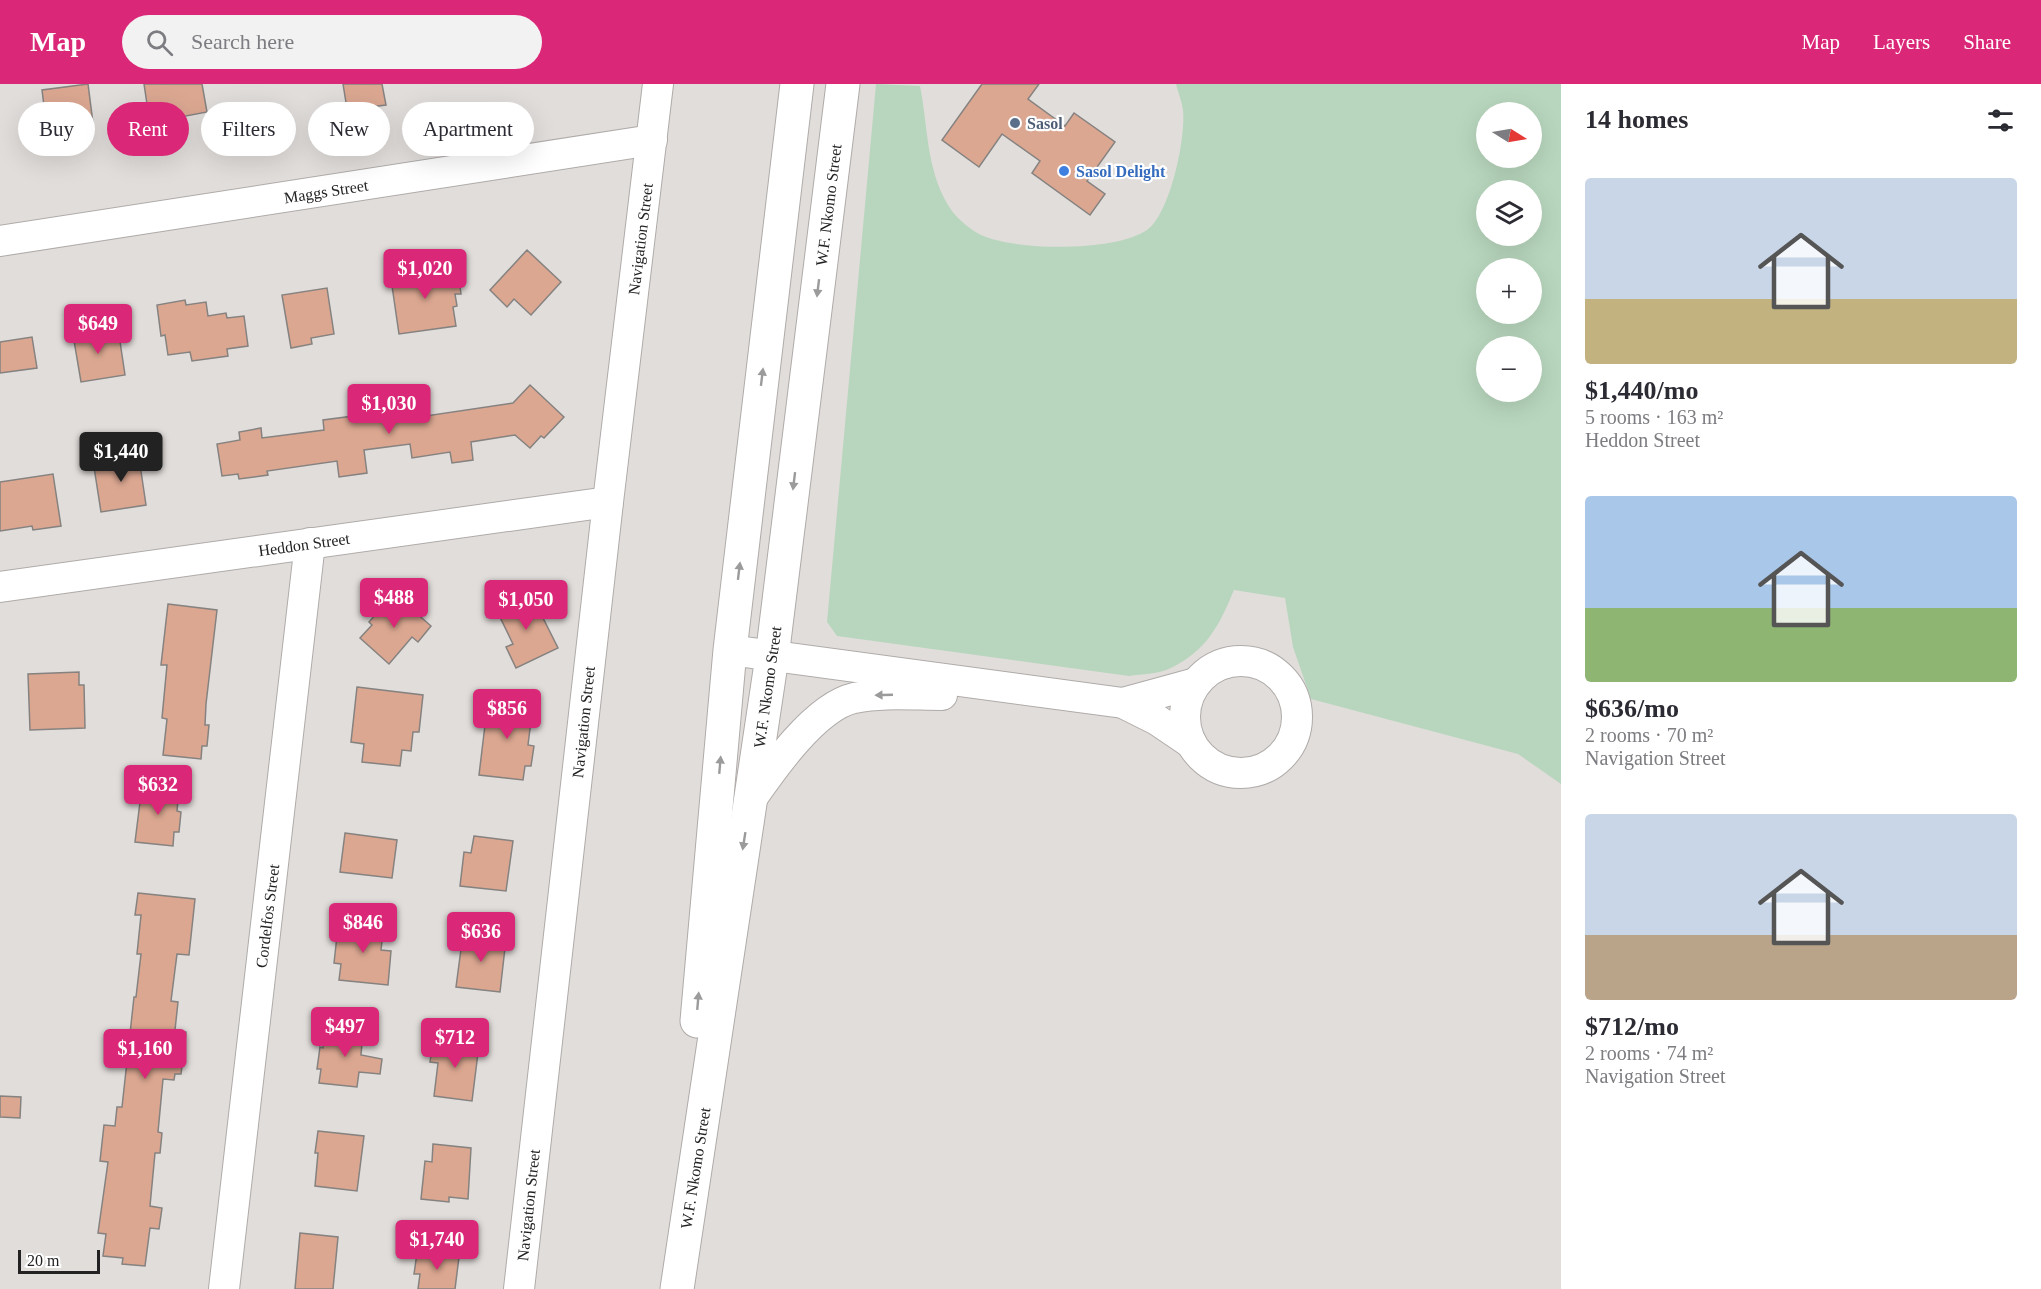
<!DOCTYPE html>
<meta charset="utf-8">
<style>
:root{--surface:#fff;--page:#f2f2f3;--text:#2b2b33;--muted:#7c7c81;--accent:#db2777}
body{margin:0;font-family:Georgia,serif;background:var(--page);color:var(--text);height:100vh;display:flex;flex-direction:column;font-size:22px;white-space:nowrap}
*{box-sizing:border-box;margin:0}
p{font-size:20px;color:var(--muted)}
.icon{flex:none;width:33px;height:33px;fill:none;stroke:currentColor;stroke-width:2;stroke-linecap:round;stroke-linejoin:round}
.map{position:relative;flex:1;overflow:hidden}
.panel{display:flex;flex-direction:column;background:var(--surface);width:480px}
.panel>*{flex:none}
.hud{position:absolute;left:18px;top:18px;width:570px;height:54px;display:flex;gap:12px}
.needle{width:39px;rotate:101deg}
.tools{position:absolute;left:1476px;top:18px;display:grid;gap:12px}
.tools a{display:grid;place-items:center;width:66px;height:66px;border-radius:50%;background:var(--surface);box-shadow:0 6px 24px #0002;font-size:30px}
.scale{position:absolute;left:18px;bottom:15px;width:82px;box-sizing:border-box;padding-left:6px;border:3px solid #232121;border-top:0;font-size:16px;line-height:21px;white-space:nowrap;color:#232121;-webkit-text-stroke:4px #fff;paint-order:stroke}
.price{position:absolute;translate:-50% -51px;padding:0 14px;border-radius:6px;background:var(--accent);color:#fff;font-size:20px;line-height:39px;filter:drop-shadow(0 2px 3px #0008)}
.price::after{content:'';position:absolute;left:50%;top:36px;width:18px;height:14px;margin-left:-9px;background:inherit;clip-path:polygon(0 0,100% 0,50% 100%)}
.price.on{background:#222;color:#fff}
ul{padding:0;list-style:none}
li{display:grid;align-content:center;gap:12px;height:318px;padding:0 24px}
li span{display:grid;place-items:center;height:186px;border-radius:6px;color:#555}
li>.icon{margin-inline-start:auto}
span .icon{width:108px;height:108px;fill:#fffc;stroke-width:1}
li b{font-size:26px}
h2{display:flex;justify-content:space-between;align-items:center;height:72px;padding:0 24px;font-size:26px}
.chip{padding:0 21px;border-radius:27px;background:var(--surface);box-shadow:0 6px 24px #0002;font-size:21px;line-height:54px}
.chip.on{background:var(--accent);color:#fff}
header{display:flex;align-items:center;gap:36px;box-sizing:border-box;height:84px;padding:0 30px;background:var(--accent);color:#fff}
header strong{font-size:28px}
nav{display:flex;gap:33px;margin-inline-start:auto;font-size:21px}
.search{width:420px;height:54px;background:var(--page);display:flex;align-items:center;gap:15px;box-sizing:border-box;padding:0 21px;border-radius:33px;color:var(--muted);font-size:22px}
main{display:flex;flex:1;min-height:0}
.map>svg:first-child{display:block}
.green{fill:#b8d6bd;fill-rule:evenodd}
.building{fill:#dba791;stroke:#858280;stroke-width:1.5}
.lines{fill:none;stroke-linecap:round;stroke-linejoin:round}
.minor-casing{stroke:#afaba9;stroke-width:32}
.secondary-casing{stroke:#afaba9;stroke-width:35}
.minor{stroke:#fff;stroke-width:30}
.secondary{stroke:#fff;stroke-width:33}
.oneway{fill:#9c9b9b}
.service-dot{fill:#5c6f8a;stroke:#fff;stroke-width:2}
.shop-dot{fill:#3f7fe0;stroke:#fff;stroke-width:2}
.labels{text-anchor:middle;stroke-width:4.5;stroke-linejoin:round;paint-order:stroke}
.service-label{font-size:16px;font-weight:bold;fill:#4e5e75;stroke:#fff;text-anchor:start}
.shop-label{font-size:16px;font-weight:bold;fill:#366cbe;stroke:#fff;text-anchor:start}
.street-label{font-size:16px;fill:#232121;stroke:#fff}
</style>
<header>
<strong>Map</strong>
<div class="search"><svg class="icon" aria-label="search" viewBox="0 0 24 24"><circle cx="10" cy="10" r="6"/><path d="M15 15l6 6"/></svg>Search here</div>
<nav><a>Map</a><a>Layers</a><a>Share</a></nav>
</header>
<main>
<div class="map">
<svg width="1561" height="1205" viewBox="0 0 1561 1205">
<rect width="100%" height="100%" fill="#e1dddb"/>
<path class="green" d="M 876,0 L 920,2 C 928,42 926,84 948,121 C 955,133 969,145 981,151 C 1016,167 1115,168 1147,146 C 1170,130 1186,54 1183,26 C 1182,18 1178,8 1176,0 L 1561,0 L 1561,700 L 1518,670 L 1311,615 L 1293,563 L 1285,514 L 1234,506 C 1219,542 1207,566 1171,584 C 1159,590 1142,590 1129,592 L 837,552 L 827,538 ZM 1486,28 L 1532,28 L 1532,74 L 1486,74 ZM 1486,106 L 1532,106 L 1532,152 L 1486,152 ZM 1486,184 L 1532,184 L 1532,230 L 1486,230 ZM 1486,262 L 1532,262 L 1532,308 L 1486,308 Z"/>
<g class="building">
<path d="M 88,0 L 93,39 L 47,46 L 42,6 Z"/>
<path d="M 144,0 L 202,0 L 207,28 L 175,34 L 177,43 L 151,47 Z"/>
<path d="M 343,0 L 382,0 L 386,21 L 370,23 L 371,27 L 348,31 Z"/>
<path d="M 982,0 L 1039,0 L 1028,15 L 1065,42 L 1074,29 L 1115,58 L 1087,97 L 1105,110 L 1090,131 L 1032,89 L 1040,77 L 1002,50 L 979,83 L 942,56 Z"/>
<path d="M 527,166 L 561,198 L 531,231 L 514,215 L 507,223 L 490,206 Z"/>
<path d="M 436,184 L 437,191 L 458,188 L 461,210 L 455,210 L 457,222 L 453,223 L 456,242 L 399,250 L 391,195 L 406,193 L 405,188 Z"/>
<path d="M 327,204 L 334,250 L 311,254 L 312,260 L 291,264 L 282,211 Z"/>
<path d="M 185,216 L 186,221 L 206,218 L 208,232 L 226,229 L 227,234 L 244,232 L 248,262 L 227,265 L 228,272 L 192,277 L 190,268 L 168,271 L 165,251 L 161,252 L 157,221 Z"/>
<path d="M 94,242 L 96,255 L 119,251 L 125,291 L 81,298 L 72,245 Z"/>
<path d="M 32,253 L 37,284 L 0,289 L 0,258 Z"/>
<path d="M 530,301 L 564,333 L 544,354 L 541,352 L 530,364 L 515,351 L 471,358 L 473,376 L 452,379 L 450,368 L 412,374 L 410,360 L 364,366 L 367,389 L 339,393 L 337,377 L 267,387 L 268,391 L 239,395 L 238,390 L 222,392 L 217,360 L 240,356 L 239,348 L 261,344 L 262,354 L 324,346 L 323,336 L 361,331 L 359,317 L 388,313 L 388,317 L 422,312 L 426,332 L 513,319 Z"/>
<path d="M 138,367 L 146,421 L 101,428 L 94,383 L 116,379 L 114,371 Z"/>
<path d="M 53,390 L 61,442 L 33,446 L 32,442 L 0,447 L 0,398 Z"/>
<path d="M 531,510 L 558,564 L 516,584 L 506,563 L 513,560 L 497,527 Z"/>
<path d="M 397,512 L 431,542 L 418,558 L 412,553 L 389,580 L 360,554 L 372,541 L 369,538 L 384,521 L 386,523 Z"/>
<path d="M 168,520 L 217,526 L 206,620 L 205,641 L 209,641 L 207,662 L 202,662 L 201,675 L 163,671 L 167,635 L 162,634 L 167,581 L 161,581 Z"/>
<path d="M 79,588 L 79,601 L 84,601 L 85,644 L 30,646 L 28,590 Z"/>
<path d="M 357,603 L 423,611 L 419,648 L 413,648 L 411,667 L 402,666 L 400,682 L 362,678 L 364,660 L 351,658 Z"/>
<path d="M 488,616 L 533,621 L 528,661 L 534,662 L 531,682 L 525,682 L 523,696 L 479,691 Z"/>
<path d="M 142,702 L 179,706 L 177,727 L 181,728 L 179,748 L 174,748 L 173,762 L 135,758 Z"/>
<path d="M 345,749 L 397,756 L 392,794 L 340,788 Z"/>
<path d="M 474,752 L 513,757 L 506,807 L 460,802 L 464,768 L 471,769 Z"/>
<path d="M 138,809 L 195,815 L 189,871 L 177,870 L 171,917 L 178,918 L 175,946 L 186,948 L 181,990 L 175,990 L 174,996 L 163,995 L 158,1048 L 162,1049 L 160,1069 L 155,1069 L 150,1122 L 162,1124 L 159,1145 L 150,1144 L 145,1182 L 122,1180 L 123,1174 L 103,1172 L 106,1150 L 98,1149 L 108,1078 L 100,1077 L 104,1041 L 115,1042 L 117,1023 L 122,1023 L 134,913 L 136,913 L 141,870 L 137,870 L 141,831 L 135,831 Z"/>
<path d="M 345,836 L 384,840 L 381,866 L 391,867 L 388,901 L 339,896 L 341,880 L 334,879 L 337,852 L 343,852 Z"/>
<path d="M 463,850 L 506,855 L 500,908 L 456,903 Z"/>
<path d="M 325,943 L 363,947 L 361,971 L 382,975 L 380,990 L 359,988 L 357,1003 L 319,999 L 321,985 L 317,985 L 320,963 L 323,964 Z"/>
<path d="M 433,956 L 479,961 L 472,1017 L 434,1012 L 438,979 L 430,978 Z"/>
<path d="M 0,1012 L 21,1013 L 20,1034 L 0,1033 Z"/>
<path d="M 318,1047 L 364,1052 L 357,1107 L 315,1102 L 318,1069 L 315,1069 Z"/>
<path d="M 433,1060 L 471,1064 L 468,1115 L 449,1113 L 449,1118 L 421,1115 L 425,1077 L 432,1078 Z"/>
<path d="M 300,1149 L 338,1153 L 333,1205 L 295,1205 Z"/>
<path d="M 417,1169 L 459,1173 L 455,1205 L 418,1205 L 420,1190 L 414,1190 Z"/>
</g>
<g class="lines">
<g class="minor-casing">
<g id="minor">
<path d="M 0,157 L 652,56"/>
<path d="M 0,503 L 608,418"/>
<path d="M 730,566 L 1123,619 L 1157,636 L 1191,659"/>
<circle cx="1241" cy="633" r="56"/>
<path d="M 1123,619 L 1196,599"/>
<path d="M 750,717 C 772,685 815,623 854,614 C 883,608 913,611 942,611"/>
<path d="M 224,1205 L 310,459"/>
<path d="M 519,1205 L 608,418 L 658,0"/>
</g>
</g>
<g class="secondary-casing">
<g id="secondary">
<path d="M 697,937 L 730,566 L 797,0"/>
<path d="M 677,1205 L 772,573 L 843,0"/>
</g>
</g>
<use href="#minor" class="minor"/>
<use href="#secondary" class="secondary"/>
</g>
<defs><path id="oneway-solid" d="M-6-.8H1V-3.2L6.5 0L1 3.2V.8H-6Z" transform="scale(1.5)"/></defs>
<g class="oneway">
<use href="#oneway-solid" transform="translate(818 204) rotate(97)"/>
<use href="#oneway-solid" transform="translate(762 293) rotate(-83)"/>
<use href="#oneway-solid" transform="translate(794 397) rotate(97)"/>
<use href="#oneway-solid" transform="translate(739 487) rotate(-83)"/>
<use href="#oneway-solid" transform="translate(884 611) rotate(178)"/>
<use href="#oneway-solid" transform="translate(720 681) rotate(-85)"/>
<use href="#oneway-solid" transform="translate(744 757) rotate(99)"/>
<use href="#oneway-solid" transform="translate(698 917) rotate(-85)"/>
</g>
<circle class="service-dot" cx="1015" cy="39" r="6"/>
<circle class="shop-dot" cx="1064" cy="87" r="6"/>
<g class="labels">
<g class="service-label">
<text x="1027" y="45">Sasol</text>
</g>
<g class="shop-label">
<text x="1076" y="93">Sasol Delight</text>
</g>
<g class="street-label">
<text transform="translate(326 107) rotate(-9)" y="6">Maggs Street</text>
<text transform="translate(828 121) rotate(-83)" y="6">W.F. Nkomo Street</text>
<text transform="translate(640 155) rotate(-83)" y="6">Navigation Street</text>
<text transform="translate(304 460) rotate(-8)" y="6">Heddon Street</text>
<text transform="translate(767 603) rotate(-82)" y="6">W.F. Nkomo Street</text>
<text transform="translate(583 638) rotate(-84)" y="6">Navigation Street</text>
<text transform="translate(267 832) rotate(-83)" y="6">Cordelfos Street</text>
<text transform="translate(695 1084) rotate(-81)" y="6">W.F. Nkomo Street</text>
<text transform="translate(528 1121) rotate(-84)" y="6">Navigation Street</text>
</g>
</g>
</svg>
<div class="tools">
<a><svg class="needle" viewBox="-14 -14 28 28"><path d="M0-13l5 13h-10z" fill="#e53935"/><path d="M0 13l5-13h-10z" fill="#7c7c81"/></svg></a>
<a><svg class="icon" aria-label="layers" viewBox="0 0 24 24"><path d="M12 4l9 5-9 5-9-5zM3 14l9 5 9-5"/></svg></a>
<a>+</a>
<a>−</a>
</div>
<div class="scale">20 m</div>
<b class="price" style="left:425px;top:216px">$1,020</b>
<b class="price" style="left:98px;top:271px">$649</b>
<b class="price" style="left:389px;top:351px">$1,030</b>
<b class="price on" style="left:121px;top:399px">$1,440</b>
<b class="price" style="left:394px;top:545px">$488</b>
<b class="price" style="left:526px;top:547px">$1,050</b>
<b class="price" style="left:507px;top:656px">$856</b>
<b class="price" style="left:158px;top:732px">$632</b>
<b class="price" style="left:363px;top:870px">$846</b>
<b class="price" style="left:481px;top:879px">$636</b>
<b class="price" style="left:345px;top:974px">$497</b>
<b class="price" style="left:455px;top:985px">$712</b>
<b class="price" style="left:145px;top:996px">$1,160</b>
<b class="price" style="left:437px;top:1187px">$1,740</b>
<div class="hud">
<a class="chip">Buy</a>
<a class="chip on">Rent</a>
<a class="chip">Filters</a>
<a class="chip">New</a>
<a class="chip">Apartment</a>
</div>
</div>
<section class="panel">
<h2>14 homes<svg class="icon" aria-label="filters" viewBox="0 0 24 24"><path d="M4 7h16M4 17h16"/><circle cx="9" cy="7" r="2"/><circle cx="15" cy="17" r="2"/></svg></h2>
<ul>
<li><span style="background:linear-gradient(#c9d6e8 65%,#c2b280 0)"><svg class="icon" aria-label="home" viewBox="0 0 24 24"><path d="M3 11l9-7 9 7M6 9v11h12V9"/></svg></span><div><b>$1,440/mo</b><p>5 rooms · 163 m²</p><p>Heddon Street</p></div></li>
<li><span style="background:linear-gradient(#a9c7e8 60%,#8fb573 0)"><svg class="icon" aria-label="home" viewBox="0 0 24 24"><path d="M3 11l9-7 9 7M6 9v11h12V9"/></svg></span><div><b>$636/mo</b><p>2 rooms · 70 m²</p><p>Navigation Street</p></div></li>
<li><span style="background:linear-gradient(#c9d6e8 65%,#b9a48a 0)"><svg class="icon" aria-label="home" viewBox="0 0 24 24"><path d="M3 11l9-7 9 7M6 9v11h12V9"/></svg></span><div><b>$712/mo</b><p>2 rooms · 74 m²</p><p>Navigation Street</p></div></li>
</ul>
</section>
</main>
